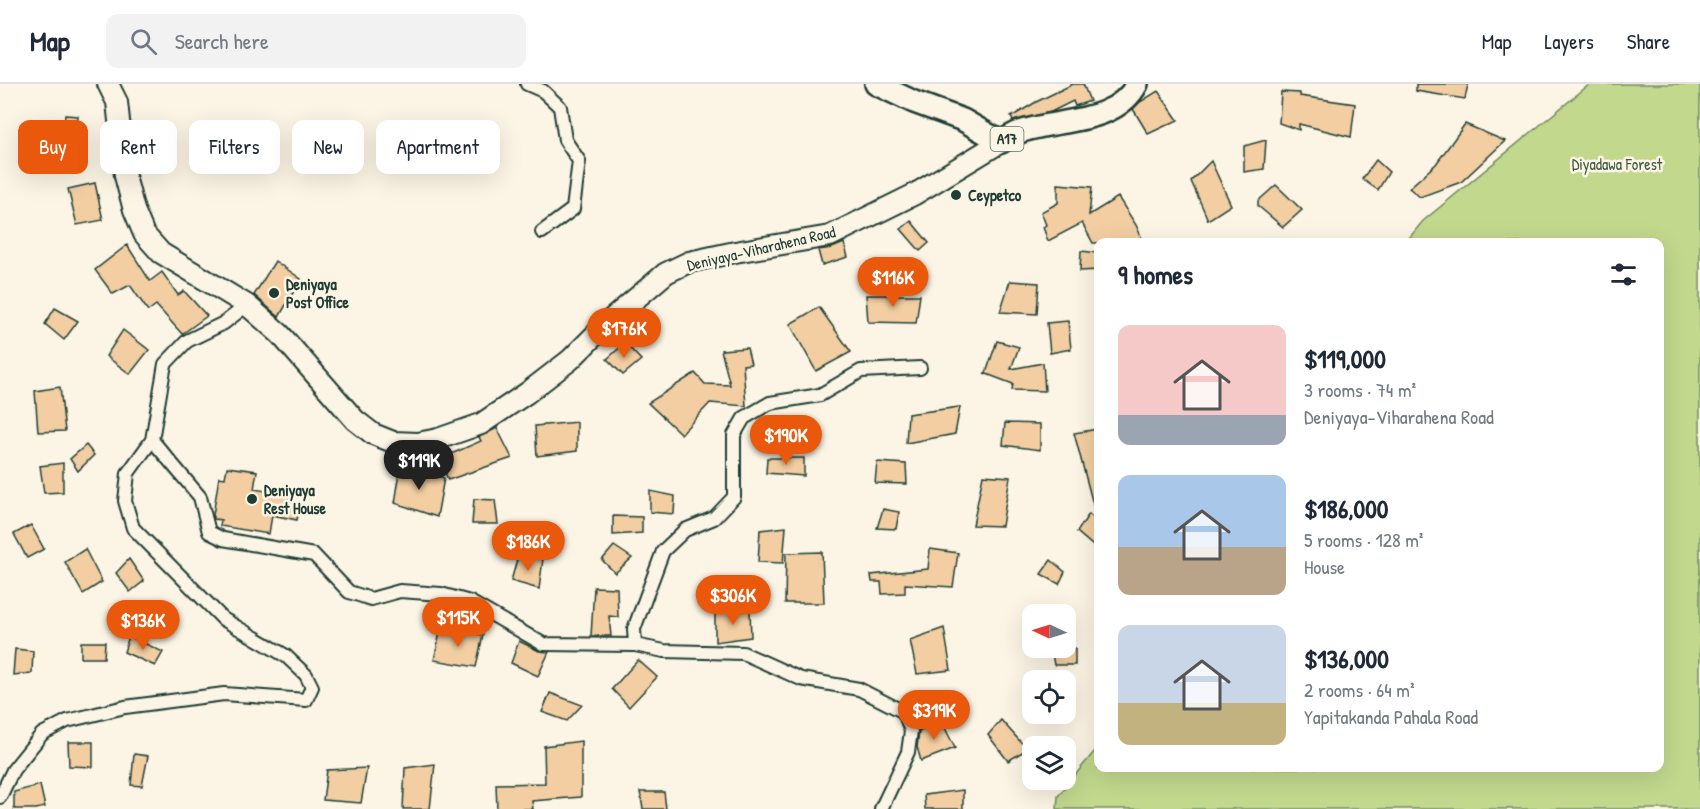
<!DOCTYPE html>
<meta charset="utf-8">
<style>
:root{--surface:#fff;--page:#f2f2f3;--text:#1f2937;--muted:#747a83;--line:#e0e1e3;--accent:#ea580c}
body{margin:0;font-family:"Patrick Hand",sans-serif;background:var(--page);color:var(--text);height:100vh;display:flex;flex-direction:column;font-size:22px;white-space:nowrap}
*{box-sizing:border-box;margin:0}
p{font-size:20px;color:var(--muted)}
.icon{flex:none;width:33px;height:33px;fill:none;stroke:currentColor;stroke-width:2;stroke-linecap:round;stroke-linejoin:round}
.map{position:relative;flex:1;overflow:hidden}
.panel{position:absolute;left:1094px;top:154px;width:570px;height:534px;display:flex;flex-direction:column;background:var(--surface);border-radius:12px;box-shadow:0 6px 24px #0002}
.panel>*{flex:none}
.guide{position:absolute;left:18px;top:36px;width:570px;height:54px;display:flex;gap:12px}
.needle{width:39px;rotate:274deg}
.controls{position:absolute;left:1022px;top:520px;display:grid;gap:12px}
.controls a{display:grid;place-items:center;width:54px;height:54px;border-radius:12px;background:var(--surface);box-shadow:0 6px 24px #0002;font-size:30px}
.price{position:absolute;translate:-50% -51px;padding:0 14px;border-radius:21px;background:var(--accent);color:#fff;font-size:20px;line-height:39px;filter:drop-shadow(0 2px 3px #0008)}
.price::after{content:'';position:absolute;left:50%;top:36px;width:18px;height:14px;margin-left:-9px;background:inherit;clip-path:polygon(0 0,100% 0,50% 100%)}
.price.active{background:#222;color:#fff}
ul{padding:0;list-style:none}
li{display:flex;align-items:center;gap:18px;height:150px;padding:0 24px}
li span{display:grid;place-items:center;flex:none;width:168px;height:120px;border-radius:12px;color:#555}
li>.icon{margin-inline-start:auto}
span .icon{width:72px;height:72px;fill:#fffc;stroke-width:1}
li b{font-size:26px}
h2{display:flex;justify-content:space-between;align-items:center;height:72px;padding:0 24px;font-size:26px}
.tag{padding:0 21px;border-radius:12px;background:var(--surface);box-shadow:0 6px 24px #0002;font-size:21px;line-height:54px}
.tag.active{background:var(--accent);color:#fff}
header{display:flex;align-items:center;gap:36px;box-sizing:border-box;height:84px;padding:0 30px;background:var(--surface);border-bottom:2px solid var(--line)}
header strong{font-size:28px}
nav{display:flex;gap:33px;margin-inline-start:auto;font-size:21px}
.search{width:420px;height:54px;background:var(--page);display:flex;align-items:center;gap:15px;box-sizing:border-box;padding:0 21px;border-radius:12px;color:var(--muted);font-size:22px}
.map>svg:first-child{display:block}
.green{fill:#c1d88d;stroke:#708a60;stroke-width:1.5}
.building{fill:#f2cea2;stroke:#1f3d34;stroke-width:1.5}
.lines{fill:none;stroke-linecap:round;stroke-linejoin:round}
.minor-casing{stroke:#1f3d34;stroke-width:16}
.primary-casing{stroke:#1f3d34;stroke-width:24}
.trunk-casing{stroke:#1f3d34;stroke-width:26}
.minor{stroke:#fcf5e5;stroke-width:12}
.primary{stroke:#fcf5e5;stroke-width:20}
.trunk{stroke:#fcf5e5;stroke-width:21}
.poi-dot{fill:#1f3d34;stroke:#fcf5e5;stroke-width:2}
.labels{text-anchor:middle;stroke-width:5;stroke-linejoin:round;paint-order:stroke}
.shield{fill:#fcf5e5;stroke:#617469;stroke-width:1.5}
.shield-label{font-size:15px;font-weight:bold;fill:#1f3d34}
.park-label{font-size:16px;fill:#3f5c46;stroke:#fcf5e5}
.poi-label{font-size:16px;font-weight:bold;fill:#1f3d34;stroke:#fcf5e5;text-anchor:start}
.street-label{font-size:16px;fill:#1f3d34;stroke:#fcf5e5}
</style>
<header>
<strong>Map</strong>
<div class="search"><svg class="icon" aria-label="search" viewBox="0 0 24 24"><circle cx="10" cy="10" r="6"/><path d="M15 15l6 6"/></svg>Search here</div>
<nav><a>Map</a><a>Layers</a><a>Share</a></nav>
</header>
<div class="map">
<svg width="1700" height="725" viewBox="0 0 1700 725">
<rect width="100%" height="100%" fill="#fcf5e5"/>
<filter id="ink" filterUnits="userSpaceOnUse"><feTurbulence type="fractalNoise" baseFrequency=".0167" numOctaves="2"/><feDisplacementMap in="SourceGraphic" scale="12" xChannelSelector="R" yChannelSelector="G"/><feConvolveMatrix kernelMatrix="1 2 1 2 8 2 1 2 1" color-interpolation-filters="sRGB"/></filter>
<g filter="url(#ink)">
<path class="green" d="M 1590,0 L 1700,0 L 1700,725 L 1057,725 L 1058,712 L 1098,663 L 1098,684 L 1659,684 L 1659,159 L 1405,159 L 1423,137 Z"/>
<g class="building">
<path d="M 1073,0 L 1083,0 L 1090,17 L 1075,22 L 1073,17 L 1051,28 L 1013,37 L 1011,33 L 1036,18 Z"/>
<path d="M 1416,0 L 1468,0 L 1465,15 L 1416,7 Z"/>
<path d="M 1158,7 L 1178,36 L 1148,50 L 1133,25 L 1140,18 Z"/>
<path d="M 1281,8 L 1300,9 L 1300,12 L 1355,20 L 1351,53 L 1299,40 L 1299,46 L 1279,39 Z"/>
<path d="M 65,31 L 78,32 L 77,70 L 61,69 Z"/>
<path d="M 1465,40 L 1505,57 L 1461,98 L 1420,113 L 1409,104 L 1436,80 Z"/>
<path d="M 1266,56 L 1264,85 L 1244,88 L 1244,62 Z"/>
<path d="M 1376,76 L 1389,88 L 1378,106 L 1362,95 Z"/>
<path d="M 1211,77 L 1231,121 L 1208,136 L 1191,97 Z"/>
<path d="M 95,99 L 103,136 L 77,141 L 68,105 Z"/>
<path d="M 1058,100 L 1092,103 L 1089,131 L 1118,113 L 1136,141 L 1144,159 L 1093,159 L 1082,139 L 1048,157 L 1043,143 L 1046,141 L 1041,128 L 1058,119 Z"/>
<path d="M 1276,101 L 1302,126 L 1283,143 L 1258,122 L 1258,117 Z"/>
<path d="M 911,137 L 929,159 L 920,167 L 901,145 Z"/>
<path d="M 844,159 L 848,173 L 822,181 L 818,166 L 832,164 Z"/>
<path d="M 127,161 L 150,197 L 162,188 L 178,211 L 184,207 L 207,232 L 182,250 L 156,221 L 148,227 L 130,201 L 113,210 L 95,186 Z"/>
<path d="M 1081,167 L 1098,169 L 1098,186 L 1080,187 Z"/>
<path d="M 275,177 L 301,195 L 279,233 L 254,211 Z"/>
<path d="M 1010,197 L 1039,199 L 1037,230 L 1000,228 Z"/>
<path d="M 866,211 L 920,211 L 916,239 L 868,238 Z"/>
<path d="M 819,223 L 851,268 L 816,287 L 790,240 Z"/>
<path d="M 55,224 L 78,237 L 64,256 L 45,240 Z"/>
<path d="M 1068,237 L 1071,265 L 1050,269 L 1047,239 Z"/>
<path d="M 123,246 L 149,266 L 130,290 L 106,272 Z"/>
<path d="M 997,257 L 1019,263 L 1011,285 L 1043,279 L 1045,307 L 1012,306 L 1013,300 L 984,289 L 986,289 Z"/>
<path d="M 625,259 L 641,276 L 623,291 L 607,275 Z"/>
<path d="M 747,264 L 751,280 L 743,281 L 746,322 L 710,319 L 681,350 L 648,319 L 695,289 L 705,300 L 730,301 L 721,266 Z"/>
<path d="M 60,303 L 65,347 L 38,348 L 35,307 Z"/>
<path d="M 960,323 L 955,350 L 906,359 L 908,330 Z"/>
<path d="M 577,338 L 577,367 L 537,372 L 535,342 Z"/>
<path d="M 1005,339 L 1040,340 L 1040,366 L 1003,361 Z"/>
<path d="M 497,344 L 512,374 L 448,396 L 440,375 L 481,357 L 479,353 Z"/>
<path d="M 1098,345 L 1098,423 L 1094,424 L 1074,349 Z"/>
<path d="M 86,361 L 94,371 L 78,387 L 70,375 Z"/>
<path d="M 767,374 L 804,374 L 804,392 L 766,389 Z"/>
<path d="M 877,378 L 906,380 L 907,400 L 875,399 Z"/>
<path d="M 63,379 L 63,408 L 44,409 L 40,382 Z"/>
<path d="M 401,382 L 444,394 L 437,433 L 395,419 Z"/>
<path d="M 227,383 L 257,387 L 254,405 L 290,411 L 288,419 L 300,421 L 297,436 L 272,431 L 269,450 L 220,442 L 221,436 L 214,435 L 213,431 L 219,393 L 225,394 Z"/>
<path d="M 983,391 L 1010,393 L 1002,442 L 973,441 Z"/>
<path d="M 650,407 L 675,412 L 674,430 L 650,428 Z"/>
<path d="M 474,415 L 495,416 L 498,440 L 472,440 Z"/>
<path d="M 883,425 L 899,428 L 896,445 L 877,444 Z"/>
<path d="M 1089,430 L 1098,438 L 1098,466 L 1077,448 Z"/>
<path d="M 613,432 L 642,433 L 642,449 L 613,451 Z"/>
<path d="M 31,441 L 44,465 L 27,474 L 14,450 Z"/>
<path d="M 786,443 L 783,479 L 758,478 L 760,446 Z"/>
<path d="M 614,462 L 632,474 L 615,489 L 602,476 Z"/>
<path d="M 85,465 L 102,498 L 83,510 L 65,478 Z"/>
<path d="M 930,465 L 958,469 L 953,503 L 905,500 L 905,509 L 882,510 L 881,498 L 872,498 L 871,491 L 928,485 Z"/>
<path d="M 822,468 L 824,519 L 785,519 L 786,469 Z"/>
<path d="M 518,472 L 543,475 L 539,505 L 511,497 Z"/>
<path d="M 129,475 L 144,497 L 130,508 L 116,489 Z"/>
<path d="M 1051,476 L 1065,488 L 1059,500 L 1041,490 Z"/>
<path d="M 594,503 L 617,504 L 618,533 L 609,532 L 611,552 L 591,552 Z"/>
<path d="M 750,526 L 751,553 L 715,558 L 715,529 Z"/>
<path d="M 441,544 L 483,551 L 476,583 L 434,576 Z"/>
<path d="M 944,544 L 951,586 L 917,590 L 910,556 Z"/>
<path d="M 129,552 L 163,568 L 155,582 L 124,568 Z"/>
<path d="M 519,557 L 539,567 L 549,568 L 538,592 L 511,579 Z"/>
<path d="M 81,558 L 105,558 L 104,574 L 81,574 Z"/>
<path d="M 1051,564 L 1075,564 L 1075,581 L 1054,581 Z"/>
<path d="M 15,565 L 33,567 L 32,589 L 13,591 Z"/>
<path d="M 638,576 L 657,593 L 629,623 L 612,605 Z"/>
<path d="M 550,609 L 582,621 L 567,637 L 542,628 Z"/>
<path d="M 941,636 L 955,664 L 921,677 L 917,663 L 919,648 Z"/>
<path d="M 1001,636 L 1027,665 L 1008,677 L 988,651 Z"/>
<path d="M 581,657 L 581,713 L 532,717 L 533,725 L 497,725 L 496,700 L 545,699 L 544,662 Z"/>
<path d="M 68,658 L 93,658 L 93,683 L 69,682 Z"/>
<path d="M 134,670 L 148,672 L 142,702 L 131,701 Z"/>
<path d="M 435,680 L 430,725 L 403,725 L 405,684 Z"/>
<path d="M 367,684 L 361,719 L 323,716 L 327,686 Z"/>
<path d="M 40,701 L 45,723 L 36,725 L 14,725 L 14,708 Z"/>
<path d="M 963,706 L 963,725 L 925,725 L 924,711 Z"/>
<path d="M 640,708 L 664,708 L 666,725 L 643,725 Z"/>
</g>
<g class="lines">
<g class="minor-casing">
<g id="minor">
<path d="M 527,0 L 543,7 L 560,23 L 565,56 L 579,77 L 573,125 L 542,148"/>
<path d="M 152,356 L 200,413 L 209,448 L 223,455 L 314,471 L 349,508 L 371,515 L 400,507 L 441,510 L 470,518 L 543,560 L 635,561 L 664,567 L 743,569 L 801,595 L 859,605 L 904,628 L 911,647 L 908,668 L 881,725"/>
<path d="M 635,561 L 634,545 L 663,467 L 685,446 L 714,434 L 734,413 L 734,351 L 744,334 L 770,319 L 820,311 L 861,287 L 920,284"/>
<path d="M 0,713 L 13,686 L 42,650 L 67,637 L 125,623 L 224,610 L 306,616 L 312,603 L 306,591 L 286,572 L 223,535 L 133,444 L 125,417 L 128,389 L 152,356 L 165,280 L 187,257 L 224,239 L 247,221"/>
</g>
</g>
<g class="primary-casing">
<path id="primary" d="M 108,0 L 117,18 L 125,92 L 134,126 L 144,150 L 161,169 L 247,221 L 280,250 L 355,336 L 373,350 L 393,358 L 418,359 L 438,355 L 481,340 L 527,309 L 570,276 L 607,239 L 666,189 L 689,178 L 735,168 L 830,152 L 915,110 L 1001,58"/>
</g>
<g class="trunk-casing">
<path id="trunk" d="M 876,0 L 914,18 L 963,36 L 1001,58 C 1006,55 1012,51 1017,49 C 1055,34 1115,42 1137,0"/>
</g>
<use href="#minor" class="minor"/>
<use href="#primary" class="primary"/>
<use href="#trunk" class="trunk"/>
</g>
</g>
<g class="poi-dot">
<circle cx="956" cy="111" r="6"/>
<circle cx="274" cy="209" r="6"/>
<circle cx="252" cy="415" r="6"/>
</g>
<g class="labels">
<rect class="shield" x="990.5" y="43" width="33" height="24" rx="4.5"/>
<g class="shield-label">
<text x="1007" y="60">A17</text>
</g>
<g class="park-label">
<text x="1617" y="86">Diyadawa Forest</text>
</g>
<g class="poi-label">
<text x="968" y="117">Ceypetco</text>
<text x="286" y="206">Deniyaya<tspan x="286" dy="18">Post Office</tspan></text>
<text x="264" y="412">Deniyaya<tspan x="264" dy="18">Rest House</tspan></text>
</g>
<g class="street-label">
<text transform="translate(761 164) rotate(-13)" y="6">Deniyaya-Viharahena Road</text>
</g>
</g>
</svg>
<div class="controls">
<a><svg class="needle" viewBox="-14 -14 28 28"><path d="M0-13l5 13h-10z" fill="#e53935"/><path d="M0 13l5-13h-10z" fill="#747a83"/></svg></a>
<a><svg class="icon" aria-label="locate" viewBox="0 0 24 24"><circle cx="12" cy="12" r="6"/><path d="M12 2v4M12 18v4M2 12h4M18 12h4"/></svg></a>
<a><svg class="icon" aria-label="layers" viewBox="0 0 24 24"><path d="M12 4l9 5-9 5-9-5zM3 14l9 5 9-5"/></svg></a>
</div>
<b class="price" style="left:893px;top:224px">$116K</b>
<b class="price" style="left:624px;top:275px">$176K</b>
<b class="price" style="left:786px;top:382px">$190K</b>
<b class="price active" style="left:419px;top:407px">$119K</b>
<b class="price" style="left:528px;top:488px">$186K</b>
<b class="price" style="left:733px;top:542px">$306K</b>
<b class="price" style="left:458px;top:564px">$115K</b>
<b class="price" style="left:143px;top:567px">$136K</b>
<b class="price" style="left:934px;top:657px">$319K</b>
<div class="guide">
<a class="tag active">Buy</a>
<a class="tag">Rent</a>
<a class="tag">Filters</a>
<a class="tag">New</a>
<a class="tag">Apartment</a>
</div>
<section class="panel">
<h2>9 homes<svg class="icon" aria-label="filters" viewBox="0 0 24 24"><path d="M4 7h16M4 17h16"/><circle cx="9" cy="7" r="2"/><circle cx="15" cy="17" r="2"/></svg></h2>
<ul>
<li><span style="background:linear-gradient(#f6c9c9 75%,#9aa5b1 0)"><svg class="icon" aria-label="home" viewBox="0 0 24 24"><path d="M3 11l9-7 9 7M6 9v11h12V9"/></svg></span><div><b>$119,000</b><p>3 rooms · 74 m²</p><p>Deniyaya-Viharahena Road</p></div></li>
<li><span style="background:linear-gradient(#a9c7e8 60%,#b9a48a 0)"><svg class="icon" aria-label="home" viewBox="0 0 24 24"><path d="M3 11l9-7 9 7M6 9v11h12V9"/></svg></span><div><b>$186,000</b><p>5 rooms · 128 m²</p><p>House</p></div></li>
<li><span style="background:linear-gradient(#c9d6e8 65%,#c2b280 0)"><svg class="icon" aria-label="home" viewBox="0 0 24 24"><path d="M3 11l9-7 9 7M6 9v11h12V9"/></svg></span><div><b>$136,000</b><p>2 rooms · 64 m²</p><p>Yapitakanda Pahala Road</p></div></li>
</ul>
</section>
</div>
